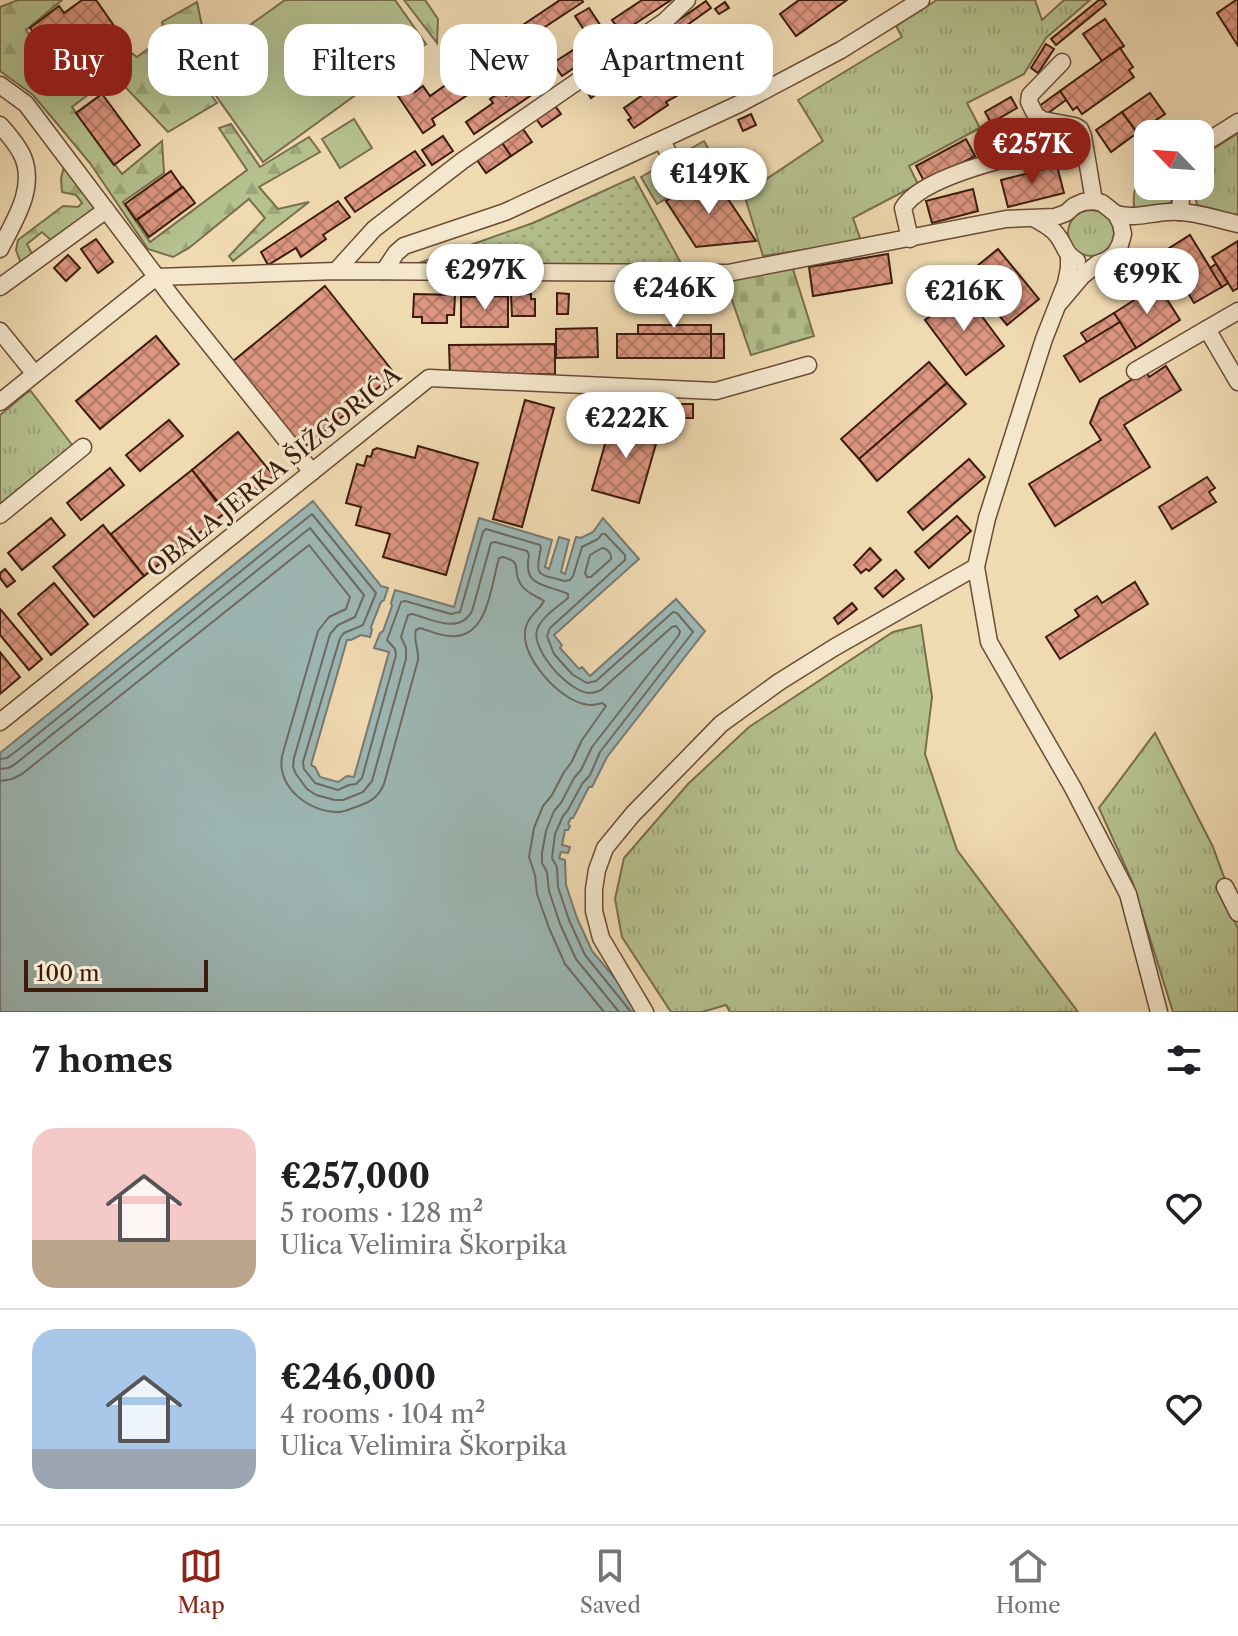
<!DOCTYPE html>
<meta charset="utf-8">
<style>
:root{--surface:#fff;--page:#f6f6f6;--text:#202124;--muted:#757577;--line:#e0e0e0;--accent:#8f2418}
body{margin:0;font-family:"Libre Caslon Text",serif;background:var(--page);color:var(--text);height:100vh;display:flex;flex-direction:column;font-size:30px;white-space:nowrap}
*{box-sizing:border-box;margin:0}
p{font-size:26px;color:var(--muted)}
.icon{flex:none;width:44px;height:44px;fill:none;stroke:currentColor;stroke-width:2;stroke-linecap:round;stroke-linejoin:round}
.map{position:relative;height:1012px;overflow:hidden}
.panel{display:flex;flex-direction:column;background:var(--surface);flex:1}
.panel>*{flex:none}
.guide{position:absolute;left:24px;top:24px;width:800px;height:72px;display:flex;gap:16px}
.needle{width:52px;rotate:295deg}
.controls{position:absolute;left:1134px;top:120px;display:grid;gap:16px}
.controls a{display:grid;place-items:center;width:80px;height:80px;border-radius:16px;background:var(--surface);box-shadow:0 8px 32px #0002;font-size:40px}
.scale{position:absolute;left:24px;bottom:20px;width:184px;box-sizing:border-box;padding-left:8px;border:4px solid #3d1c0d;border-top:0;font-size:22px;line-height:28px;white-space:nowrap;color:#3d1c0d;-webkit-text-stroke:6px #f5e7cd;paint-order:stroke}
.price{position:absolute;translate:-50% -68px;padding:0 18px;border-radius:28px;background:#fff;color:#222;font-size:26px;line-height:52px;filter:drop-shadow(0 2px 4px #0008)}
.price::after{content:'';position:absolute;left:50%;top:48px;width:24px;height:18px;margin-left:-12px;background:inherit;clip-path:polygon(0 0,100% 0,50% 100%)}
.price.on{background:var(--accent);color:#fff}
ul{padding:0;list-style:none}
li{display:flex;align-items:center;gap:24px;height:200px;padding:0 32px}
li+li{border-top:2px solid var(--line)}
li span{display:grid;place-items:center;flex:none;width:224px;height:160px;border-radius:24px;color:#555}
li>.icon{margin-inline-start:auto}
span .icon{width:96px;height:96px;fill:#fffc;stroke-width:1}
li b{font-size:34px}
h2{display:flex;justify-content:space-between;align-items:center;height:96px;padding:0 32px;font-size:34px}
.pill{padding:0 28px;border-radius:24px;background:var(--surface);box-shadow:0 8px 32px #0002;font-size:28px;line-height:72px}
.pill.on{background:var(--accent);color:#fff}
.menu{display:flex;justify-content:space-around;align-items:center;height:112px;border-top:2px solid var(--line);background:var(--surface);font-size:22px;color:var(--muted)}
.menu a{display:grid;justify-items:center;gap:4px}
.menu .on{color:var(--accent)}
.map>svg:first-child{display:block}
.grass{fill:url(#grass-tufts);stroke:#796e4e;stroke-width:2}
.forest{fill:url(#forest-firs);stroke:#796e4e;stroke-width:2}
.cemetery{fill:url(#cemetery-stones);stroke:#796e4e;stroke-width:2}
.park{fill:url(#park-dots);stroke:#796e4e;stroke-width:2}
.garden{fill:#b5c18f;stroke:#796e4e;stroke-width:2}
.water{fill:#9db8b6;stroke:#777a72;stroke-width:2}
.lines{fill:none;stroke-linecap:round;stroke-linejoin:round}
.shore{stroke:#6d6a62;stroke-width:2}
.building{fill:url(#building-cross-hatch);stroke:#3d1c0d;stroke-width:2}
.minor-casing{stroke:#6a4c36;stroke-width:19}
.minor{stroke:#f5e7cd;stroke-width:16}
.labels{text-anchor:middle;stroke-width:6;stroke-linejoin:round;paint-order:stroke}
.street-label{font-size:24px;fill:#3d1c0d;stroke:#f5e7cd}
</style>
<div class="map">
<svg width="1238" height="1012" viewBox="0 0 1238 1012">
<defs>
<pattern id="grass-tufts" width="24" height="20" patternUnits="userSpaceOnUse" patternTransform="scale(2)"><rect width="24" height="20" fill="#b5c18f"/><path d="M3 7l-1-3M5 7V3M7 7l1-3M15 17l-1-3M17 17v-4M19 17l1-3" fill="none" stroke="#9da57a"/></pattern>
<pattern id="forest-firs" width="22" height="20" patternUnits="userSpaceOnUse" patternTransform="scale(2)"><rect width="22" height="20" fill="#b5c18f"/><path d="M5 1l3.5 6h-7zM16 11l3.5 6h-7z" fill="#9da57a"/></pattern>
<pattern id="cemetery-stones" width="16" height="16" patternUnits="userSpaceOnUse" patternTransform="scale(2)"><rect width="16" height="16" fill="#b5c18f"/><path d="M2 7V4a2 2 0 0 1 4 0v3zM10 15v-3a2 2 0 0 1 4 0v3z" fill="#9da57a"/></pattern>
<pattern id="park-dots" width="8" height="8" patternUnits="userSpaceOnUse" patternTransform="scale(2)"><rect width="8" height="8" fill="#b5c18f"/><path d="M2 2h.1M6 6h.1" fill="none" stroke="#9da57a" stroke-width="1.8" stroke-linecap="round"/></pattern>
<pattern id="building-cross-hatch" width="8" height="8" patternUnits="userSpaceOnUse" patternTransform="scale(2)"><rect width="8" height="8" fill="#db9580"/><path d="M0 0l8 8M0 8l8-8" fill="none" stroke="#b37967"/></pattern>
</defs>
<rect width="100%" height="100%" fill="#f0dab2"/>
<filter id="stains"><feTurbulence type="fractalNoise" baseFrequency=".0025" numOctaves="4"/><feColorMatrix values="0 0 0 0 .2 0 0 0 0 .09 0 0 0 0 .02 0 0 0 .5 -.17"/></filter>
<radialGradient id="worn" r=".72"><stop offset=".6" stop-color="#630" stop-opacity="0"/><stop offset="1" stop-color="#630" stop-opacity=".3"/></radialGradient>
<g class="grass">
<path d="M 937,0 L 1035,0 L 1042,20 L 1064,0 L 1090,0 L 1046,38 L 1024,74 L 967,103 L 980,128 L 909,166 L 918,184 L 853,218 L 861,241 L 763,256 L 744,194 L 823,141 L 798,100 L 902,37 L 896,26 Z"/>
<path d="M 1238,133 L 1238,215 L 1197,205 L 1193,187 L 1200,186 L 1200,165 L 1207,153 Z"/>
<path d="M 1148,172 L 1148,186 L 1176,186 L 1175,195 L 1169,205 L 1135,214 C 1132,197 1133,182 1148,172 Z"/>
<circle cx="1091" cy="233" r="23"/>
<path d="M 30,390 L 76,450 L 0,511 L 0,415 Z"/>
<path d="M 921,625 L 932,697 L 925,754 L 957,850 L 1078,1012 L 730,1012 L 726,1005 L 702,1012 L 671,1012 L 622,937 L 615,899 L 624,858 L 688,784 L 749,727 L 893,632 Z"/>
<path d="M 1155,733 L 1213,847 L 1225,880 L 1216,887 L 1238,928 L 1238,1012 L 1173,1012 L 1132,881 L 1099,808 Z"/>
</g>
<g class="forest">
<path d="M 18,0 L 62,0 L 26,30 L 65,83 L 122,46 L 137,57 L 164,37 L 162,22 L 197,2 L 205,40 L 224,40 L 190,66 L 217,103 L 168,132 L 114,75 L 72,107 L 122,174 L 162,141 L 164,173 L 123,202 L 150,242 L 247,170 L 219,128 L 231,124 L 260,167 L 309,137 L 320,152 L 259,187 L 278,209 L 309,202 L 233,261 L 229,256 L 265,218 L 249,199 L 189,248 L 173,257 L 148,249 L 90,163 L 54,120 L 33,95 L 0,71 L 0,7 Z"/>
<path d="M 404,0 L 425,0 L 438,19 L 437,43 Z"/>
<path d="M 65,163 L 99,211 L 53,242 L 42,232 L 27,244 L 33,256 L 21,264 L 16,250 L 18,240 L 63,206 L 78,207 L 82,203 L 76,195 L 62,192 L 61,178 Z"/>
</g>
<path class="cemetery" d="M 792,266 L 814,336 L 751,355 L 725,280 Z"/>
<path class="park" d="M 634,177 L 683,267 L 416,264 L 533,223 Z"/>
<g class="garden">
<path d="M 285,0 L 395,0 L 426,44 L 263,162 L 194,65 Z"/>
<path d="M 354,119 L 372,148 L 340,168 L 322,139 Z"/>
<path d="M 704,141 L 719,168 L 657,204 L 641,177 Z"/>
</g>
<path class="water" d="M 313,501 L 381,586 L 388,588 L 384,600 L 381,602 L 371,627 L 372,630 L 370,637 L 361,635 L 351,640 L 347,640 L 311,765 L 315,767 L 320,777 L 338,782 L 347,776 L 354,777 L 389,652 L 374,648 L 380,633 L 383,631 L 392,606 L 391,603 L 395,590 L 454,607 L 479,518 L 552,540 L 545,567 L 549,569 L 559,537 L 569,540 L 561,572 L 565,574 L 576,537 L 581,538 L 593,532 L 603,518 L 639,559 L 554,635 L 562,645 L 560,648 L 579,669 L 582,667 L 590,676 L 676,599 L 705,631 L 607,757 L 592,787 L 589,787 L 573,818 L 571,818 L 568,824 L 570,826 L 568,830 L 565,830 L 562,845 L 570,847 L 568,853 L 561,852 L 559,858 L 565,860 L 566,885 L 577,918 L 592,951 L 634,1001 L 640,1012 L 0,1012 L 0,753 Z"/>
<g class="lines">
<g class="shore">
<path d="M 602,548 C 607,548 612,554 611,559 L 591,577 L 587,577 L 585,573 L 590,555 Z"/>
<path d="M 0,759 L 7,758 L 19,749 L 312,514 L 376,593 L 363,625 L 344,633 L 340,638 L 303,762 L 304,769 L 315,783 L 338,790 L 349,785 L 356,784 L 362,778 L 396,655 L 395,649 L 387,640 L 401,602 L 405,601 L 451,614 L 460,612 L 483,532 L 486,529 L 540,545 L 541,548 C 534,579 539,573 564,581 L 570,580 L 573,576 L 582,547 L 598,539 L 602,534 L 605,534 L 625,555 L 625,560 L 550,628 L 547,636 L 554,654 L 573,675 L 587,683 L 596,681 L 673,612 L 677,613 L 693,632 L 600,752 L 590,775 L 582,784 L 568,810 L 563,816 L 555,834 L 552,858 L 557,867 L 558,887 L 569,920 L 585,955 L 631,1012"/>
<path d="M 0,769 L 8,768 L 14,765 L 310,528 L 364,595 L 355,617 L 338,625 L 330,634 L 294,758 L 293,767 L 296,774 L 307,789 L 316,795 L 335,800 L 343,800 L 363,792 L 372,781 L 406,659 L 406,648 L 401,637 L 408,615 L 412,614 C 432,619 459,635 472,611 L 491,543 L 495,542 L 527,551 L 529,555 C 522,588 547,584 568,594 L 568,598 C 558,607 541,617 537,630 C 531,650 569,692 589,693 C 595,693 596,692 601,690 L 672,627 L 676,626 L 680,631 L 679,635 L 592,747 L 581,770 L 574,778 L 561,803 L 554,811 L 546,831 L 542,853 L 542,863 L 547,872 L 549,891 L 560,924 L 576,959 L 619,1012"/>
<path d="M 0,781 L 12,779 L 22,774 L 309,545 L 350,597 L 346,609 L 329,617 L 318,631 L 282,756 C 277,787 308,812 338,812 C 345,812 349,809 356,807 C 370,802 378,798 384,784 L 418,660 C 419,650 413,639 416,630 L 420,628 C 430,631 440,636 450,636 C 488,640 491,585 499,558 L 503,557 C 525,563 510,570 522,586 C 528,594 537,596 544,601 C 538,612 526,617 525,632 C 522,658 559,699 584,704 C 590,706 596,705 602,703 L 606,706 L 582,740 L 571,763 L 564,772 L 552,795 L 543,806 L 534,828 L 529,857 L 535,875 L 537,894 L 549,928 L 565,964 L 604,1012"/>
</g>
</g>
<g class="building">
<path d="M 82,0 L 96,0 L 119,33 L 63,74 L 30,28 L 59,6 L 64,13 Z"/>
<path d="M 560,0 L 582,0 L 583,2 L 516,46 L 508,35 Z"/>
<path d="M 642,0 L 671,0 L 621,33 L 612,20 Z"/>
<path d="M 799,0 L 847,0 L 796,36 L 780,14 Z"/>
<path d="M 1099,0 L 1103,0 L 1106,4 L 1056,45 L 1051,39 Z"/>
<path d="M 1236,0 L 1238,0 L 1238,46 L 1217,13 Z"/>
<path d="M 706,1 L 711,8 L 662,43 L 656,36 Z"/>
<path d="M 725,2 L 729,8 L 719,14 L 715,9 Z"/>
<path d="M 589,8 L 612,43 L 562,76 L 553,63 L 590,39 L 575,16 Z"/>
<path d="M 1105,19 L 1124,46 L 1102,61 L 1083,34 Z"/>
<path d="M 505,31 L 516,46 L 475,74 L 464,58 Z"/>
<path d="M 752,35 L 764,51 L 717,84 L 706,68 Z"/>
<path d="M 646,41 L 655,53 L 622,76 L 614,64 Z"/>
<path d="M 1046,44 L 1054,49 L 1038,73 L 1031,68 Z"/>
<path d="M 1120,48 L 1133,67 L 1129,70 L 1134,77 L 1082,114 L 1077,107 L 1073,110 L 1060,91 Z"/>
<path d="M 661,54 L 675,74 L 679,71 L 691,88 L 666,102 L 668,105 L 634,128 L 628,120 L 631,118 L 624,108 L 658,84 L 643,62 L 652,55 L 655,58 Z"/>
<path d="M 614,64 L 622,76 L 591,98 L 583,86 Z"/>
<path d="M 457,77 L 469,94 L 432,119 L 435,125 L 423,133 L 396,93 L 410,83 L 415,92 L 423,86 L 430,96 Z"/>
<path d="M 534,77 L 542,88 L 474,134 L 466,122 L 493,103 L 490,99 L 502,91 L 506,96 Z"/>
<path d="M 1060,91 L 1066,100 L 1044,116 L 1038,107 Z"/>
<path d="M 1150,93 L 1165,114 L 1137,133 L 1122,112 Z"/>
<path d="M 102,94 L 140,145 L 114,165 L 76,113 Z"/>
<path d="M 1011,97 L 1017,108 L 991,123 L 985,112 Z"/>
<path d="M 553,103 L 561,114 L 542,127 L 534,116 Z"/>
<path d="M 1122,112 L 1137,133 L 1111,152 L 1096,130 Z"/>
<path d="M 751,114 L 756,125 L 743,131 L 738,120 Z"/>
<path d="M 523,129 L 532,142 L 511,156 L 502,143 Z"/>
<path d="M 443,136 L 453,151 L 432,165 L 422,150 Z"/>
<path d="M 966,139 L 975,156 L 925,183 L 916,166 Z"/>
<path d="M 502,143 L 511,156 L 486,173 L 477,160 Z"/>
<path d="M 415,151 L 425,165 L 355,212 L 345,198 Z"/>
<path d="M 756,161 L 765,172 L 754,181 L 745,170 Z"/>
<path d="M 1057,166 L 1064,193 L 1008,207 L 1001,180 Z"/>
<path d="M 171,171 L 182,187 L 136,220 L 125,204 Z"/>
<path d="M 712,175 L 756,241 L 696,247 L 666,201 Z"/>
<path d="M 183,187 L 195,203 L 149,237 L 137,220 Z"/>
<path d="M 973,189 L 978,211 L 932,223 L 926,201 Z"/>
<path d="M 338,201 L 350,217 L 323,235 L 326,239 L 301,257 L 296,248 L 268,265 L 261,252 Z"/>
<path d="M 1190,235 L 1222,287 L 1194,303 L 1163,252 Z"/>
<path d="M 96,239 L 113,262 L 98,273 L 81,249 Z"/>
<path d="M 1238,241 L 1238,288 L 1233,291 L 1212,257 Z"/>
<path d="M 998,249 L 1039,299 L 1007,325 L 966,275 Z"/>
<path d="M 888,254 L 892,283 L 813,296 L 809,267 Z"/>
<path d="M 68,255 L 80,268 L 66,281 L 54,268 Z"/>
<path d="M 1216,264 L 1228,283 L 1222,287 L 1210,268 Z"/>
<path d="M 1158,285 L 1180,320 L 1136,348 L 1114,313 Z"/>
<path d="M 325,286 L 395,374 L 302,449 L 232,362 Z"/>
<path d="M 963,291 L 1004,346 L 966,375 L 925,320 Z"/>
<path d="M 557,293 L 569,294 L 568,314 L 557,314 Z"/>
<path d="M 414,294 L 455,295 L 454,315 L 447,315 L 447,323 L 422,323 L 422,317 L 413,317 Z"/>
<path d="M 511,294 L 531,294 L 531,299 L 535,299 L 535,316 L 512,316 Z"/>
<path d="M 508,296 L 508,327 L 461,327 L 461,297 Z"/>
<path d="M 1114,313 L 1120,322 L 1087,342 L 1081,333 Z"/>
<path d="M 1120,322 L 1136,348 L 1080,382 L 1064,356 Z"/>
<rect x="638" y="325" width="73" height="9"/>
<path d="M 597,328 L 598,357 L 556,358 L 556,329 Z"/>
<rect x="617" y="334" width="94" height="24"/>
<rect x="711" y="334" width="13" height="24"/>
<path d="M 156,336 L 179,364 L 100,429 L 76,401 Z"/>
<path d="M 555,344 L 555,374 L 450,375 L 449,345 Z"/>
<path d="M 929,362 L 947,383 L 859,459 L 841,439 Z"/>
<path d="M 1166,366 L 1181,390 L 1124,425 L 1150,467 L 1055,526 L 1029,484 L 1101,440 L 1090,423 L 1100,399 L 1146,371 L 1149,377 Z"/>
<path d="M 947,383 L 966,404 L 877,481 L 859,459 Z"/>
<path d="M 525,400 L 554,408 L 522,527 L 493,519 Z"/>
<rect x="675" y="404" width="18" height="14"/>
<path d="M 672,406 L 673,419 L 661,420 L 660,407 Z"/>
<path d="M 613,416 L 660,430 L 639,503 L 592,490 Z"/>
<path d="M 169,420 L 183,436 L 140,471 L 126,455 Z"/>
<path d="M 238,432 L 274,476 L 228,514 L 192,470 Z"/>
<path d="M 418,446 L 478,463 L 446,575 L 383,557 L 390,534 L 356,525 L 361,507 L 346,503 L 357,464 L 364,466 L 367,456 L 371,457 L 373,450 L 377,448 L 415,458 Z"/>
<path d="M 969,459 L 985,477 L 923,530 L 908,512 Z"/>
<path d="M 110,468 L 124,485 L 81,520 L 67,503 Z"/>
<path d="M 192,470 L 225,513 L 144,576 L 111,534 Z"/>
<path d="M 1207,477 L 1215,488 L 1209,492 L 1216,502 L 1172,529 L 1159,507 Z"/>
<path d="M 957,516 L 971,531 L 929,568 L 915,552 Z"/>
<path d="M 51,518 L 65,535 L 22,570 L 8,553 Z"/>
<path d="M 103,525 L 144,576 L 94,617 L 53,567 Z"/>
<path d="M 870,548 L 881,560 L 869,571 L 866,569 L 861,573 L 854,565 Z"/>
<path d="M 5,569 L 15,581 L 7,587 L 0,578 L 0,573 Z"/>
<path d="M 896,570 L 904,579 L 883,597 L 875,588 Z"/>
<path d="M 1135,582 L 1148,604 L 1060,659 L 1046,637 L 1079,616 L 1075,610 L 1097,596 L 1102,603 Z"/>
<path d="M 54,583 L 88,624 L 51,655 L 18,614 Z"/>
<path d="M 852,603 L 857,609 L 838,624 L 834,618 Z"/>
<path d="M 0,609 L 42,659 L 29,670 L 0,635 Z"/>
<path d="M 0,652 L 20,677 L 0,694 Z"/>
</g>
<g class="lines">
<g class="minor-casing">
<g id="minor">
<path d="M 1062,62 L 1030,95 L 1029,102 L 1036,116 L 1043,120 L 1075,126 L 1080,129 L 1083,136 L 1094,201"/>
<path d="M 0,85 L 26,104 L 174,300 L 312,472"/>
<path d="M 0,125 C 8,134 18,145 23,157 C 36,189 14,221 0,249"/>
<path d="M 662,141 L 671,158"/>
<path d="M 1200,146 L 1238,122"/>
<path d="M 1180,212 L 1182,186"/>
<path d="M 1116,214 C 1135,219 1150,213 1168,212 C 1191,210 1215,219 1238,224"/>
<path d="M 1035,219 C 1044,224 1052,228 1057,235 C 1066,246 1063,252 1077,261"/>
<path d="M 910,239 L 903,208 C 923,174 1025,154 1064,144"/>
<path d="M 1069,256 L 1069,268 L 1066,283 L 1044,339 L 987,518 L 976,567 L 989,642 L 1073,788 L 1128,894 L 1159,1012"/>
<path d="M 336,271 L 374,229 L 462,161 L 665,21 L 687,0"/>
<path d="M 384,271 L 396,253 L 404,246 L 505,212 L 739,104 L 841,50 L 921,0"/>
<path d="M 156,277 L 336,271 L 728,273 L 1006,219 L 1055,217 L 1066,213 L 1074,206 L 1083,202 L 1094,201 L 1102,203 L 1116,214 L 1121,224 L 1123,234 L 1120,245 L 1115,254 L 1107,260 L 1097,264 L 1082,276 L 1060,302"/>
<path d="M 0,287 L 106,210"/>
<path d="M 1238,311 L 1207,329 L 1238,382"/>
<path d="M 0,331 L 34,373"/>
<path d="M 1135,371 L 1207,329"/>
<path d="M 0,402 L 156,277"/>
<path d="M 0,515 L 83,447"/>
<path d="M 0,722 L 429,378 L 716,391 L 808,365"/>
<path d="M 1225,887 L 1238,913"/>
<path d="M 645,1012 L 601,938 L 594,911 L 594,889 L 597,870 L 605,848 L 633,814 L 721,724 L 779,682 L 835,647 L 976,567"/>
</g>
</g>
<use href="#minor" class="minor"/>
</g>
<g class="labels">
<g class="street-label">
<text transform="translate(274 472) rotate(-39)" y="8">OBALA JERKA ŠIŽGORIĆA</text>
</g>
</g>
<rect width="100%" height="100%" filter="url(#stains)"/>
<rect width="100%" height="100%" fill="url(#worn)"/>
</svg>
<div class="controls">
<a><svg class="needle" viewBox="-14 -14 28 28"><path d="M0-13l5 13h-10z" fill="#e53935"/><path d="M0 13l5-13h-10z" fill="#757577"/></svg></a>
</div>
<div class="scale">100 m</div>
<b class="price on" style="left:1032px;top:186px">€257K</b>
<b class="price" style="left:709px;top:216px">€149K</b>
<b class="price" style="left:485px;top:312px">€297K</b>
<b class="price" style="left:1147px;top:316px">€99K</b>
<b class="price" style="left:674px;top:330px">€246K</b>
<b class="price" style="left:964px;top:333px">€216K</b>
<b class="price" style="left:626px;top:460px">€222K</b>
<div class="guide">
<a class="pill on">Buy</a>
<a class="pill">Rent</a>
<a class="pill">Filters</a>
<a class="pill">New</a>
<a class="pill">Apartment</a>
</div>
</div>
<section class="panel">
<h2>7 homes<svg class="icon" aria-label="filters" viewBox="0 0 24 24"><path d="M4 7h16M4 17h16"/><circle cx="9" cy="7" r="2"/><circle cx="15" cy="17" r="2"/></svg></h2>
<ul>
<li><span style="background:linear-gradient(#f6c9c9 70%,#b9a48a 0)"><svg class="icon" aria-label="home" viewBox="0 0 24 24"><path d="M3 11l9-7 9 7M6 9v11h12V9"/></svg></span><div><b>€257,000</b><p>5 rooms · 128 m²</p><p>Ulica Velimira Škorpika</p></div><svg class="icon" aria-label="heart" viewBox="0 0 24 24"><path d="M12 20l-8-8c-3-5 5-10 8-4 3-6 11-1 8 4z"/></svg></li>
<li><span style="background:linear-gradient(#a9c7e8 75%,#9aa5b1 0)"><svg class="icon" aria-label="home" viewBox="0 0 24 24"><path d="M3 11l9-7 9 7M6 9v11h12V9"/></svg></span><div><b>€246,000</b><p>4 rooms · 104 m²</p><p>Ulica Velimira Škorpika</p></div><svg class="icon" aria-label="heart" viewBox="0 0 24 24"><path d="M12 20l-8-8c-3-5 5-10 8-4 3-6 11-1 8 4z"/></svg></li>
</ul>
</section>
<nav class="menu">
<a class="on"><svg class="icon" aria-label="map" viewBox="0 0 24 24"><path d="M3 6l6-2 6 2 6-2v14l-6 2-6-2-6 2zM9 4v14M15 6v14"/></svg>Map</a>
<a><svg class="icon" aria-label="saved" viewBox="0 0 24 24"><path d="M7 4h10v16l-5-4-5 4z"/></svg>Saved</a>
<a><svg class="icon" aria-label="home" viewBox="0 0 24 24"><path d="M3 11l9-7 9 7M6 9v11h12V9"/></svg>Home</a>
</nav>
